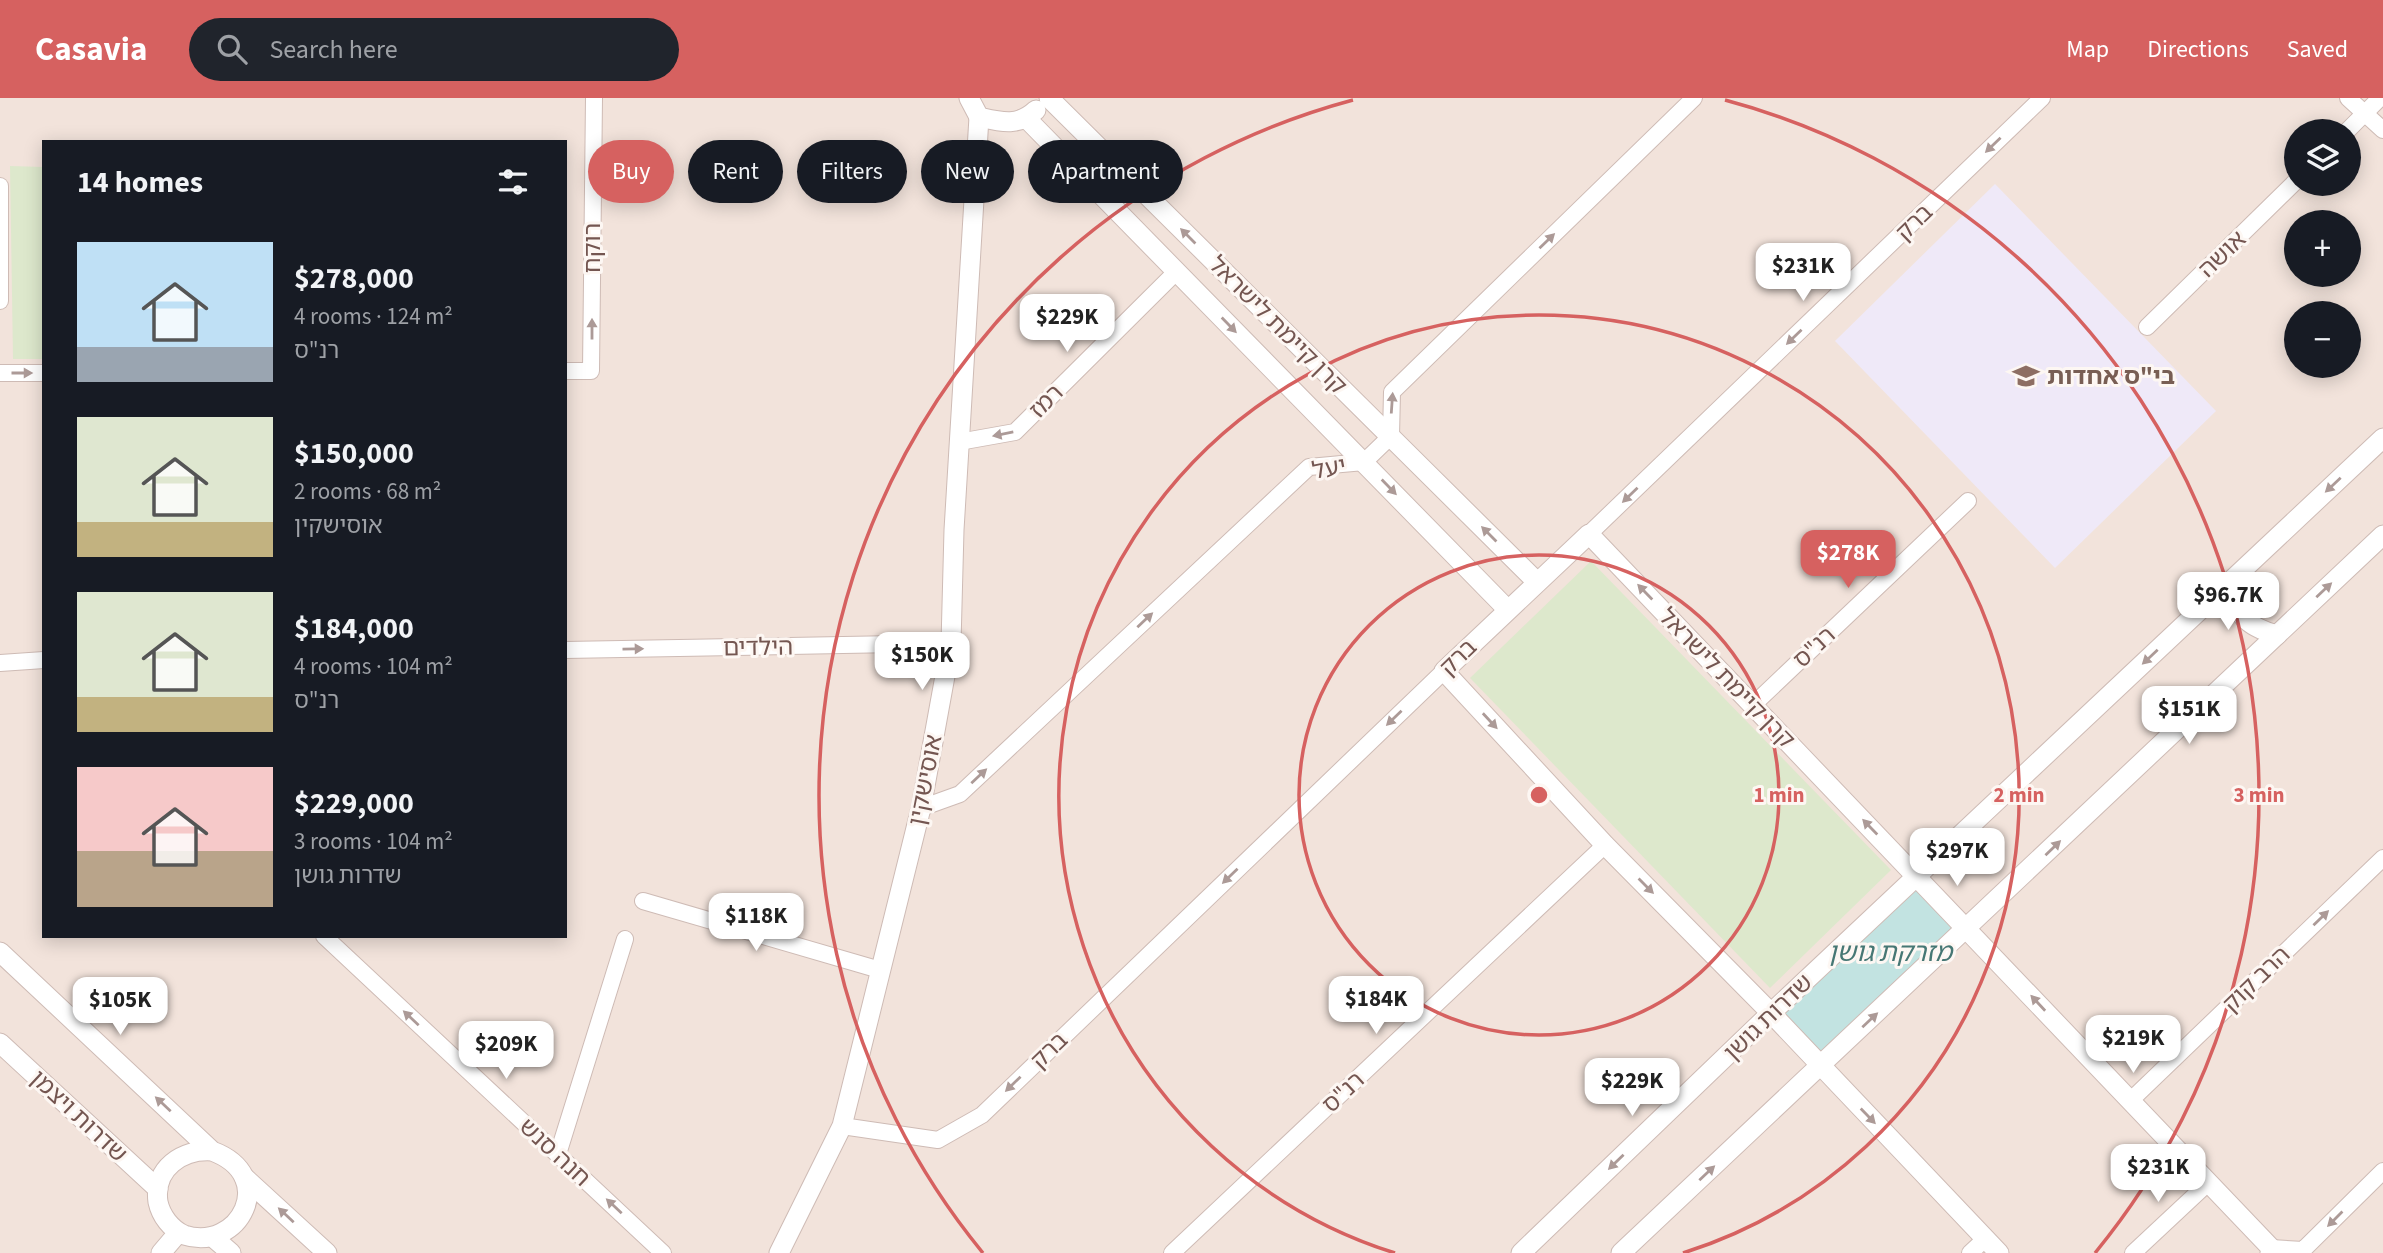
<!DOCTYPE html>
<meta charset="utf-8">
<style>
:root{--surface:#171b24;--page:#20242c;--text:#f1f3f6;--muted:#9ea1a6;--accent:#d66160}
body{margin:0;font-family:"Source Sans 3","Noto Sans Hebrew",sans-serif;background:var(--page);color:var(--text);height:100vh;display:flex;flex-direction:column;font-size:26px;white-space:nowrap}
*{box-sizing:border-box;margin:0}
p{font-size:23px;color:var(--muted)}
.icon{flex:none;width:38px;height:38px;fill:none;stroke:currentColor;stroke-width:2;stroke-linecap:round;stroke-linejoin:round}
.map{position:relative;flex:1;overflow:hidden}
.details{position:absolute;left:42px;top:42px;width:525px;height:798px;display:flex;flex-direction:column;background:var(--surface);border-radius:0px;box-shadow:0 4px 18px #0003}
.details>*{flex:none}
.hud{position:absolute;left:588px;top:42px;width:665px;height:63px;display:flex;gap:14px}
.tools{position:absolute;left:2284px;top:21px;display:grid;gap:14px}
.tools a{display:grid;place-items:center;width:77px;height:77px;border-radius:50%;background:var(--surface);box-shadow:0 4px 18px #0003;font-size:35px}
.price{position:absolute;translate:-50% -60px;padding:0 16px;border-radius:14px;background:#fff;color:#222;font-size:23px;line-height:46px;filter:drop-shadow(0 2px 4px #0008)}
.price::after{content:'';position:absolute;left:50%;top:42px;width:21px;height:16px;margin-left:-10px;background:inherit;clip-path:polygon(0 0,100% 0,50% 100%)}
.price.selected{background:var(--accent);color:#fff}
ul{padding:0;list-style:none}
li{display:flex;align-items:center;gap:21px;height:175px;padding:0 35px}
li span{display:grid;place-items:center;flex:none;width:196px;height:140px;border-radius:0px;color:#555}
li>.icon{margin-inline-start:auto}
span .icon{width:84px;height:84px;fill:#fffc;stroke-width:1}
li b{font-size:30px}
h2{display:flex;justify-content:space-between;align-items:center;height:84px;padding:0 35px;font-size:30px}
.tag{padding:0 24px;border-radius:32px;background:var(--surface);box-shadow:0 4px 18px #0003;font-size:24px;line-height:63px}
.tag.selected{background:var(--accent);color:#fff}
header{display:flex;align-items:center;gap:42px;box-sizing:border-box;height:98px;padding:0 35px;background:var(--accent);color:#fff}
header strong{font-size:33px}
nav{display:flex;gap:38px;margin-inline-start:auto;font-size:24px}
.search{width:490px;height:63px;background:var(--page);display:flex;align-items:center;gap:18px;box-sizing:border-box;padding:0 24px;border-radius:38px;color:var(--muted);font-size:26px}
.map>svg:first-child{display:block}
.residential{fill:#f2e3db;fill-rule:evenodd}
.education{fill:#efe9f8}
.green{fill:#dde8cc}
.water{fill:#c2e3e1;stroke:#aad4d1;stroke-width:2}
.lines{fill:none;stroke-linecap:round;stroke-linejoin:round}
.minor-casing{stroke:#cebbb5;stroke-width:18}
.tertiary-casing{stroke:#cebbb5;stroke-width:21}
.minor{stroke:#fff;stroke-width:16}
.tertiary{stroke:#fff;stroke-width:19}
.oneway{fill:#ac9a97}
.ring{fill:none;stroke:#d66160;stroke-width:3.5}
.labels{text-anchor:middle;stroke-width:6;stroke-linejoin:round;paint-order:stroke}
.street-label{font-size:24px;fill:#745651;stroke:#fdf7f3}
.education-label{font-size:24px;font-weight:bold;fill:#785e54;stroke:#fdf7f3;text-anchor:start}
.water-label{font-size:26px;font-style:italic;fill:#467774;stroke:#fdf7f3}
.centre{fill:#d66160;stroke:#fdf7f3;stroke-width:3.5}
.ring-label{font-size:21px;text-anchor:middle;font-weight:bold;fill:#d66160;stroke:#fdf7f3;stroke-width:6;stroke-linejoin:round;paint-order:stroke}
</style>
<header>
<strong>Casavia</strong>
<div class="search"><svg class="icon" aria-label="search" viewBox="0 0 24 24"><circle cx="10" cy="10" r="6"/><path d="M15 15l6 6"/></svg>Search here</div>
<nav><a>Map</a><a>Directions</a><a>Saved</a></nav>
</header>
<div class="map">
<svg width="2383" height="1155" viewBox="0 0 2383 1155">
<rect width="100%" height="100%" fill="#fbf2ec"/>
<path class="residential" d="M 0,0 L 2383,0 L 2383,1155 L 0,1155 ZM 2296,33 L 2348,33 L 2348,86 L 2296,86 ZM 44,44 L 565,44 L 565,838 L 44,838 ZM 2296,124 L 2348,124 L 2348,177 L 2296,177 ZM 2296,215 L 2348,215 L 2348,268 L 2296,268 Z"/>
<path class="education" d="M 1995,86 L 2216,313 L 2055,470 L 1835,243 Z"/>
<g class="green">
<path d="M 10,68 L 44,69 L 44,261 L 13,261 Z"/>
<path d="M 1591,463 L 1891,772 L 1770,890 L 1470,580 Z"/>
</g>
<path class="water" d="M 1917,787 L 1960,830 L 1822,960 L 1782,915 Z"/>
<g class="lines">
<g class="minor-casing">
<g id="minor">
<path d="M 2348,0 L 2383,32"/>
<path d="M 2347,33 L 2380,0"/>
<path d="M 0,88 L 0,203"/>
<path d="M 2147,229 L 2296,83"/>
<path d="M 565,273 L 591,273 L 594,0"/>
<path d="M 0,275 L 44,275"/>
<path d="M 959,344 L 1015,334 L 1177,173"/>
<path d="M 1589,436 L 2042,0"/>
<path d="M 565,552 L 951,545"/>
<path d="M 0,565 L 44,562"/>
<path d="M 1753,607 L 1968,403"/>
<path d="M 921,710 L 960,696 L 1309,369 L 1364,364 L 1391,338 L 1392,294 L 1694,0"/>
<path d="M 643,803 L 880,872"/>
<path d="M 324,838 L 663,1155"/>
<path d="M 2130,1003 L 2383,760"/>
<path d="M 842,1028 L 938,1042 L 982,1017 L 1444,573"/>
<path d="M 558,1056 L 625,841"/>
<path d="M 2271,1150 L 2303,1152 L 2383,1073"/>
<path d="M 1172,1155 L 1605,747"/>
<path d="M 1970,1155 L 1985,1141"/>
<path d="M 2133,1155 L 2208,1085"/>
</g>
</g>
<g class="tertiary-casing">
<g id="tertiary">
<path d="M 969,0 L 979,19 C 1001,24 1018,29 1036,12"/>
<path d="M 1049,0 L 1537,484"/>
<path d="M 1027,21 L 1508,512"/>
<path d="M 2230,485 C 2237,517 2245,528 2277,537"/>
<path d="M 0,854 L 212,1053 C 280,1078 239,1155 184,1137 C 171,1131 161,1118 158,1104 C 153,1070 183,1051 212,1053"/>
<path d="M 0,945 L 158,1091"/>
<path d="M 244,1079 L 327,1155"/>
<path d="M 215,1141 L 231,1155"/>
<path d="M 161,1155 L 178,1135"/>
<path d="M 779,1155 L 842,1028 L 921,710 L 951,545 L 954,432 L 979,19"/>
<path d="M 1521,1155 L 1771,915 L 2383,340"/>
<path d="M 1621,1155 L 2383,437"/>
<path d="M 1999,1155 L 1771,915 L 1605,747 L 1444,573 L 1589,436 L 2271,1150 L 2270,1155"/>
</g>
</g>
<use href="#minor" class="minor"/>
<use href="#tertiary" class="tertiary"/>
</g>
<defs><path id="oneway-solid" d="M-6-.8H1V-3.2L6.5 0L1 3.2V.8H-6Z" transform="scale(1.75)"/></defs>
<g class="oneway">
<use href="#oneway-solid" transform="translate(1993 47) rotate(136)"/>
<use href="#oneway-solid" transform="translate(1188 138) rotate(-135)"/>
<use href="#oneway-solid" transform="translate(1547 143) rotate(-44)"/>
<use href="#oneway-solid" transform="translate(1229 227) rotate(46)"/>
<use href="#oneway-solid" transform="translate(592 231) rotate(-90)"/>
<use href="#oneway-solid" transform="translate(1794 239) rotate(136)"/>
<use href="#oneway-solid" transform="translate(22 275)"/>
<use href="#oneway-solid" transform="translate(1392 305) rotate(-86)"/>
<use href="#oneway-solid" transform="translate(1003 336) rotate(169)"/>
<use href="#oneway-solid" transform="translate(2333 387) rotate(137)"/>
<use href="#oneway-solid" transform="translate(1389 389) rotate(46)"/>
<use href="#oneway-solid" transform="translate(1630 397) rotate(136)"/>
<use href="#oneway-solid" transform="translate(1489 436) rotate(-135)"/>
<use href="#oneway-solid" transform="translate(2324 492) rotate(-43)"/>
<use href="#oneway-solid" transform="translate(1645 494) rotate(-134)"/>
<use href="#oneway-solid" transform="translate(1145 522) rotate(-43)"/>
<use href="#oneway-solid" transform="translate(633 551) rotate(-1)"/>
<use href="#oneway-solid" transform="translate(2150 559) rotate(137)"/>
<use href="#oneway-solid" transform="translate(1394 620) rotate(136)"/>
<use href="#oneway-solid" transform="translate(1490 623) rotate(47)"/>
<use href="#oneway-solid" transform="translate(979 678) rotate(-43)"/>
<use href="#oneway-solid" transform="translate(1870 729) rotate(-134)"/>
<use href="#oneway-solid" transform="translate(2053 750) rotate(-44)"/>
<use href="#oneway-solid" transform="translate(1230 778) rotate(136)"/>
<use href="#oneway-solid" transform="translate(1646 788) rotate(45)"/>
<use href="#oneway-solid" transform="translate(2321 820) rotate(-44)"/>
<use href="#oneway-solid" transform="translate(2038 905) rotate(-133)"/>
<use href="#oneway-solid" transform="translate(411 920) rotate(-137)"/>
<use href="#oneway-solid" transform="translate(1870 922) rotate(-43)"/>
<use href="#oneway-solid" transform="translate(1013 986) rotate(136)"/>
<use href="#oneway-solid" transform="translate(163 1006) rotate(-137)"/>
<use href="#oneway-solid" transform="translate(1868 1018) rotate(46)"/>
<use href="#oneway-solid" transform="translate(1616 1064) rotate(136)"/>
<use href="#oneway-solid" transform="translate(1707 1075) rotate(-43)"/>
<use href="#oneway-solid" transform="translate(614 1108) rotate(-137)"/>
<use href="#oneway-solid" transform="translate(286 1117) rotate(-137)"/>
<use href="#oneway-solid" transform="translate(2335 1121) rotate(135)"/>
</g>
<g class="ring">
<circle cx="1539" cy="697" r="240"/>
<path d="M1395 1155A480 480 0 1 1 1683 1155"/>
<path d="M983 1155A720 720 0 0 1 1353 2M1725 2A720 720 0 0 1 2095 1155"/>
</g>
<defs>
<g id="school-bare" transform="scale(2.1)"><path d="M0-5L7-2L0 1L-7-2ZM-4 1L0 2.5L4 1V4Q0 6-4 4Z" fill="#8d6e63" stroke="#fdf7f3" stroke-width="2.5" paint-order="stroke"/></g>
</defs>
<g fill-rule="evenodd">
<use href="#school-bare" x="2026" y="278"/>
</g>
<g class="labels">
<g class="street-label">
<text transform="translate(1914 124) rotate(-44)" y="8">ברק</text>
<text transform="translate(592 150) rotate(-90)" y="8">רוקח</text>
<text transform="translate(2222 156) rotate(-44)" y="8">אושה</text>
<text transform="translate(1278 227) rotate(45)" y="8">קרן קיימת לישראל</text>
<text transform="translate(1046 303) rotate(-45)" y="8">רמז</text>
<text transform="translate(1329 370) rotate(-11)" y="8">יעל</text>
<text transform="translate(758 549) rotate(-1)" y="8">הילדים</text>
<text transform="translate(1814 549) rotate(-43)" y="8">רנ"ס</text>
<text transform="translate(1458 559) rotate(-44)" y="8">ברק</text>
<text transform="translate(1727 580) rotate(46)" y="8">קרן קיימת לישראל</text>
<text transform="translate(925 682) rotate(-79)" y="8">אוסישקין</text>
<text transform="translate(2256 881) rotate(-44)" y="8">הרב קוק</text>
<text transform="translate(1768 919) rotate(-44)" y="8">שדרות גושן</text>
<text transform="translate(1049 952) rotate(-44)" y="8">ברק</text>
<text transform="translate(1343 994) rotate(-43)" y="8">רנ"ס</text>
<text transform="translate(79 1018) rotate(43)" y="8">שדרות ויצמן</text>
<text transform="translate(555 1054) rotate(43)" y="8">חנה סנש</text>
</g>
<g class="education-label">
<text x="2047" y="286">בי"ס אחדות</text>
</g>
<g class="water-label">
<text x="1890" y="863">מזרקת גושן</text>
</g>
</g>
<circle cx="1539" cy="697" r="10" class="centre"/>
<g class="ring-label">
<text x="1779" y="704">1 min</text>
<text x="2019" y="704">2 min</text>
<text x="2259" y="704">3 min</text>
</g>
</svg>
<div class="tools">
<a><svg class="icon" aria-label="layers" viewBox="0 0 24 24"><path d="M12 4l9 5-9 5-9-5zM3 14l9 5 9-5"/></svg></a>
<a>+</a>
<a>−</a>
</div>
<b class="price" style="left:1803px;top:205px">$231K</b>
<b class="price" style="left:1067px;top:256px">$229K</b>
<b class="price selected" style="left:1848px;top:492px">$278K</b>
<b class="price" style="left:2228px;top:534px">$96.7K</b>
<b class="price" style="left:922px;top:594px">$150K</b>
<b class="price" style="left:2189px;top:648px">$151K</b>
<b class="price" style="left:1957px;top:790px">$297K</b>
<b class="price" style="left:756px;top:855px">$118K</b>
<b class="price" style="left:1376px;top:938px">$184K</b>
<b class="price" style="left:120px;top:939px">$105K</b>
<b class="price" style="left:2133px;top:977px">$219K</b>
<b class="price" style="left:506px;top:983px">$209K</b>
<b class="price" style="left:1632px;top:1020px">$229K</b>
<b class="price" style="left:2158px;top:1106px">$231K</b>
<div class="hud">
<a class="tag selected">Buy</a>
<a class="tag">Rent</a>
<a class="tag">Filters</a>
<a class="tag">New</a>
<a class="tag">Apartment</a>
</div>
<section class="details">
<h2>14 homes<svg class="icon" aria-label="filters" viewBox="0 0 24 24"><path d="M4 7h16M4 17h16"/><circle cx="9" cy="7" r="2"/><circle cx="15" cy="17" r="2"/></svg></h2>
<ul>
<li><span style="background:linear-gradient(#bfe0f5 75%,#9aa5b1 0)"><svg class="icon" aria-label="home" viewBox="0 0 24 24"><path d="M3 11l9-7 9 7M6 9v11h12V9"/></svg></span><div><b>$278,000</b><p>4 rooms · 124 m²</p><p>רנ&quot;ס</p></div></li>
<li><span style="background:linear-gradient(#dfe7d0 75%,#c2b280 0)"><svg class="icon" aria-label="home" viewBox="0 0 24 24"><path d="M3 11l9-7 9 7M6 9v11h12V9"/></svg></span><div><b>$150,000</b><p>2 rooms · 68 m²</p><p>אוסישקין</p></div></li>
<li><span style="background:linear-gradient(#dfe7d0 75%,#c2b280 0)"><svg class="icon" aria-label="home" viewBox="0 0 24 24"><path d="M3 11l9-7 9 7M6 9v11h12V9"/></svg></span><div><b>$184,000</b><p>4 rooms · 104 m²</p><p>רנ&quot;ס</p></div></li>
<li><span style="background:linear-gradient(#f6c9c9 60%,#b9a48a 0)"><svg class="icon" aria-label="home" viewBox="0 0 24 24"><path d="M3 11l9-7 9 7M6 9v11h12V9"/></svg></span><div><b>$229,000</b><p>3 rooms · 104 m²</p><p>שדרות גושן</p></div></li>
</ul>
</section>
</div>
